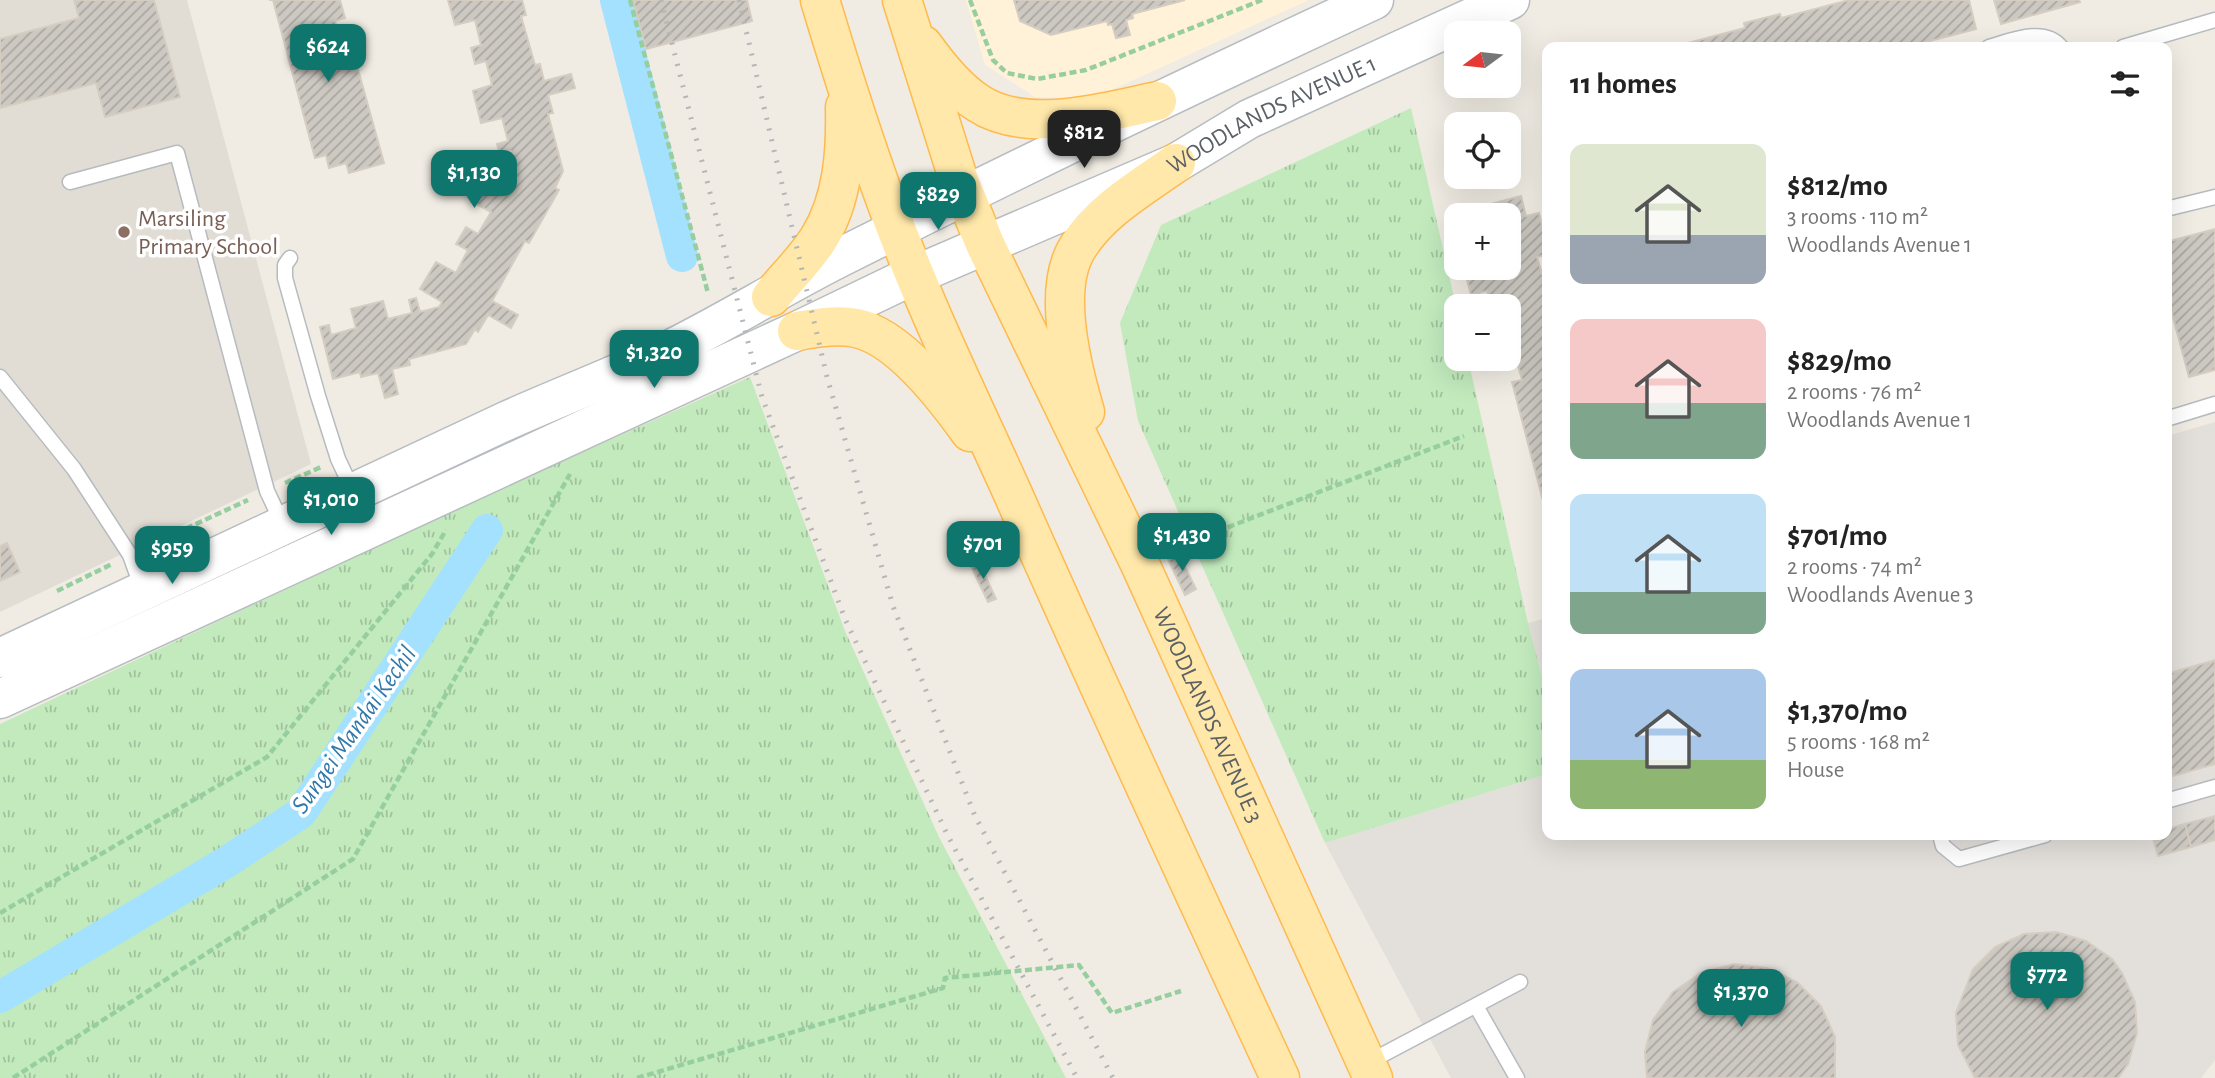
<!DOCTYPE html>
<meta charset="utf-8">
<style>
:root{--surface:#fff;--page:#f2f2f2;--text:#222;--muted:#767676;--accent:#0f766e}
body{margin:0;font-family:"Alegreya Sans",sans-serif;background:var(--page);color:var(--text);height:100vh;display:flex;flex-direction:column;font-size:26px;white-space:nowrap}
*{box-sizing:border-box;margin:0}
p{font-size:23px;color:var(--muted)}
.icon{flex:none;width:38px;height:38px;fill:none;stroke:currentColor;stroke-width:2;stroke-linecap:round;stroke-linejoin:round}
.map{position:relative;flex:1;overflow:hidden}
.panel{position:absolute;left:1542px;top:42px;width:630px;height:798px;display:flex;flex-direction:column;background:var(--surface);border-radius:14px;box-shadow:0 7px 28px #0002}
.panel>*{flex:none}
.needle{width:46px;rotate:255deg}
.controls{position:absolute;left:1444px;top:21px;display:grid;gap:14px}
.controls a{display:grid;place-items:center;width:77px;height:77px;border-radius:14px;background:var(--surface);box-shadow:0 7px 28px #0002;font-size:35px}
.price{position:absolute;translate:-50% -60px;padding:0 16px;border-radius:14px;background:var(--accent);color:#fff;font-size:23px;line-height:46px;filter:drop-shadow(0 2px 4px #0008)}
.price::after{content:'';position:absolute;left:50%;top:42px;width:21px;height:16px;margin-left:-10px;background:inherit;clip-path:polygon(0 0,100% 0,50% 100%)}
.price.current{background:#222;color:#fff}
ul{padding:0;list-style:none}
li{display:flex;align-items:center;gap:21px;height:175px;padding:0 28px}
li span{display:grid;place-items:center;flex:none;width:196px;height:140px;border-radius:14px;color:#555}
li>.icon{margin-inline-start:auto}
span .icon{width:84px;height:84px;fill:#fffc;stroke-width:1}
li b{font-size:30px}
h2{display:flex;justify-content:space-between;align-items:center;height:84px;padding:0 28px;font-size:30px}
.map>svg:first-child{display:block}
.commercial{fill:#fff2d9}
.industrial{fill:#e3dfdb}
.education{fill:#e2ddd4}
.grass{fill:url(#grass-tufts)}
.lines{fill:none;stroke-linecap:round;stroke-linejoin:round}
.canal{stroke:#a4e1ff;stroke-width:32}
.building{fill:url(#building-hatch);stroke:#d5cdc1;stroke-width:2}
.lane-casing{stroke:#b6bbbf;stroke-width:17}
.secondary-casing{stroke:#b7bcc1;stroke-width:41}
.primary-casing{stroke:#ffba4d;stroke-width:41}
.path{stroke:#97cea0;stroke-width:4.5;stroke-dasharray:7 3.5;stroke-linecap:butt}
.lane{stroke:#fff;stroke-width:14}
.secondary{stroke:#fff;stroke-width:38}
.primary{stroke:#ffe8a9;stroke-width:38}
.rail{stroke:#b5b6b7;stroke-width:5;stroke-dasharray:2 9;stroke-linecap:butt}
.education-dot{fill:#8d6e63;stroke:#fff;stroke-width:2.5}
.labels{text-anchor:middle;stroke-width:7;stroke-linejoin:round;paint-order:stroke}
.street-label{font-size:24px;fill:#5b6166;stroke:#fff}
.education-label{font-size:24px;fill:#785e54;stroke:#fff;text-anchor:start}
.water-label{font-size:26px;font-style:italic;fill:#3279a9;stroke:#fff}
</style>
<div class="map">
<svg width="2215" height="1078" viewBox="0 0 2215 1078">
<defs>
<pattern id="grass-tufts" width="24" height="20" patternUnits="userSpaceOnUse" patternTransform="scale(1.75)"><rect width="24" height="20" fill="#c2eabd"/><path d="M3 7l-1-3M5 7V3M7 7l1-3M15 17l-1-3M17 17v-4M19 17l1-3" fill="none" stroke="#a1c19d"/></pattern>
<pattern id="building-hatch" width="6" height="6" patternUnits="userSpaceOnUse" patternTransform="scale(1.75)"><rect width="6" height="6" fill="#cdc9c2"/><path d="M-1 1l2-2M0 6l6-6M5 7l2-2" fill="none" stroke="#a9a7a1"/></pattern>
</defs>
<rect width="100%" height="100%" fill="#f0ece3"/>
<path class="commercial" d="M 966,0 L 1309,0 L 1094,98 L 1035,97 L 985,65 Z"/>
<g class="industrial">
<path d="M 2215,422 L 2215,1060 L 2201,1078 L 1451,1078 L 1325,843 L 1547,774 L 1547,835 L 2166,835 L 2167,436 Z"/>
<path d="M 1547,618 L 1547,696 L 1528,623 Z"/>
</g>
<path class="education" d="M 0,0 L 187,0 L 311,464 L 0,612 Z"/>
<g class="grass">
<path d="M 1411,108 L 1456,306 L 1456,359 L 1468,359 L 1528,623 L 1547,696 L 1547,774 L 1325,843 L 1138,421 L 1120,323 L 1161,225 Z"/>
<path d="M 750,377 L 845,631 L 939,837 L 1066,1078 L 0,1078 L 0,724 L 463,506 Z"/>
</g>
<g class="lines">
<g class="canal">
<path d="M 616,0 L 682,256"/>
<path d="M 0,997 L 225,863 L 301,813 L 487,530"/>
</g>
</g>
<g class="building">
<path d="M 74,0 L 154,0 L 180,97 L 105,117 L 96,83 L 0,108 L 0,39 L 79,18 Z"/>
<path d="M 269,0 L 340,0 L 345,18 L 335,21 L 342,47 L 351,44 L 384,163 L 349,173 L 346,163 L 329,168 L 326,155 L 315,158 L 273,0 Z"/>
<path d="M 448,0 L 522,0 L 526,15 L 521,16 L 535,65 L 540,64 L 544,81 L 571,74 L 575,88 L 548,95 L 553,113 L 548,114 L 563,171 L 555,188 L 559,190 L 529,243 L 525,241 L 492,301 L 518,315 L 511,328 L 488,315 L 478,332 L 475,329 L 466,344 L 409,359 L 410,365 L 392,369 L 398,394 L 385,398 L 378,373 L 361,377 L 360,372 L 333,379 L 320,327 L 329,325 L 331,335 L 356,328 L 351,309 L 383,301 L 388,319 L 412,313 L 409,300 L 416,298 L 420,312 L 439,307 L 442,302 L 420,289 L 436,262 L 456,273 L 468,250 L 456,244 L 466,227 L 478,234 L 491,212 L 471,201 L 494,160 L 513,172 L 516,167 L 511,151 L 500,154 L 497,144 L 508,141 L 502,118 L 481,123 L 473,91 L 492,85 L 486,61 L 475,64 L 471,48 L 481,45 L 475,20 L 455,25 Z"/>
<path d="M 633,0 L 747,0 L 752,21 L 646,49 Z"/>
<path d="M 1014,0 L 1185,0 L 1132,14 L 1133,18 L 1126,20 L 1130,35 L 1116,38 L 1112,24 L 1108,25 L 1107,21 L 1051,35 L 1020,21 Z"/>
<path d="M 1849,0 L 1969,0 L 1976,29 L 1907,47 L 1673,47 L 1745,28 L 1744,23 L 1780,14 L 1781,18 Z"/>
<path d="M 1994,0 L 2079,0 L 2080,2 L 2001,24 Z"/>
<path d="M 1521,196 L 1526,216 L 1539,213 L 1547,244 L 1547,255 L 1537,257 L 1544,280 L 1547,280 L 1547,516 L 1512,382 L 1522,380 L 1508,329 L 1508,306 L 1491,306 L 1487,291 L 1471,295 L 1467,280 L 1483,276 L 1481,268 L 1508,268 L 1508,215 L 1478,215 L 1476,208 Z"/>
<path d="M 2215,229 L 2215,370 L 2189,377 L 2166,291 L 2166,242 Z"/>
<path d="M 7,543 L 20,572 L 0,581 L 0,546 Z"/>
<path d="M 1178,552 L 1196,589 L 1185,595 L 1167,557 Z"/>
<path d="M 978,560 L 996,599 L 988,602 L 970,564 Z"/>
<path d="M 2215,660 L 2215,764 L 2166,778 L 2166,674 Z"/>
<path d="M 2215,816 L 2215,840 L 2191,847 L 2185,824 Z"/>
<path d="M 2185,824 L 2191,847 L 2158,856 L 2152,835 L 2166,835 L 2166,829 Z"/>
<path d="M 2056,932 L 2086,941 L 2112,959 L 2122,973 L 2135,1002 L 2137,1033 L 2128,1064 L 2118,1078 L 1975,1078 L 1958,1045 L 1956,1013 L 1973,969 L 1995,947 L 2024,934 Z"/>
<path d="M 1734,964 L 1767,968 L 1797,982 L 1821,1006 L 1835,1037 L 1835,1078 L 1647,1078 L 1645,1052 L 1653,1020 L 1673,992 L 1701,973 Z"/>
</g>
<g class="lines">
<g class="lane-casing">
<g id="lane">
<path d="M 1989,47 C 2010,41 2044,26 2061,47"/>
<path d="M 2123,47 L 2215,20"/>
<path d="M 70,182 L 177,153 L 267,491 L 283,525"/>
<path d="M 2166,209 L 2215,197"/>
<path d="M 290,258 L 285,265 L 285,278 L 318,396 L 338,459 L 370,527"/>
<path d="M 0,377 L 74,469 L 130,555 L 143,591"/>
<path d="M 2166,419 L 2215,404"/>
<path d="M 2166,801 L 2215,787"/>
<path d="M 1940,835 L 1943,846 L 1959,859 L 2045,835"/>
<path d="M 1476,1006 L 1517,1078"/>
<path d="M 1367,1063 L 1520,982"/>
</g>
</g>
<g class="secondary-casing">
<g id="secondary">
<path d="M 0,658 C 169,580 337,499 506,421 C 557,398 610,378 661,354 C 723,324 781,287 843,256 C 1018,168 1195,83 1374,0"/>
<path id="s1" d="M 0,699 L 797,331 L 899,282 L 1176,163 L 1249,119 L 1510,0"/>
</g>
</g>
<g class="primary-casing">
<g id="primary">
<path d="M 820,0 C 841,70 863,139 888,207 C 924,305 970,399 1013,494 C 1099,689 1190,884 1280,1078"/>
<path id="s2" d="M 902,0 L 958,178 L 985,244 L 1140,564 L 1373,1078"/>
<path d="M 923,45 C 938,66 956,89 978,103 C 1026,135 1106,112 1157,101"/>
<path d="M 771,297 C 786,278 806,259 819,238 C 843,199 846,152 845,107"/>
<path d="M 797,331 C 816,328 836,324 856,328 C 899,337 945,397 970,432"/>
<path d="M 1085,412 C 1072,368 1051,289 1078,247 C 1100,211 1142,187 1176,163"/>
</g>
</g>
<g class="path">
<path d="M 630,0 L 708,293"/>
<path d="M 970,0 L 993,60 L 1007,73 L 1037,79 L 1086,70 L 1262,0"/>
<path d="M 285,483 L 321,467"/>
<path d="M 148,546 L 248,500"/>
<path d="M 1169,550 L 1464,436"/>
<path d="M 57,591 L 112,564"/>
<path d="M 0,913 L 267,757 L 432,554 L 446,530"/>
<path d="M 13,1078 L 353,859 L 570,474"/>
<path d="M 637,1078 L 943,988 L 945,978 L 1079,965 L 1112,1013 L 1181,991"/>
</g>
<use href="#lane" class="lane"/>
<use href="#secondary" class="secondary"/>
<use href="#primary" class="primary"/>
<g class="rail">
<path d="M 661,0 L 762,397 L 845,619 L 947,834 L 1077,1078"/>
<path d="M 739,0 L 827,377 L 893,606 L 975,816 L 1113,1078"/>
</g>
</g>
<circle class="education-dot" cx="124" cy="232" r="7"/>
<g class="labels">
<g class="street-label">
<text dy="8" stroke="none"><textPath href="#s1" startOffset="1400">WOODLANDS AVENUE 1</textPath></text>
<text dy="8" stroke="none"><textPath href="#s2" startOffset="779">WOODLANDS AVENUE 3</textPath></text>
</g>
<g class="education-label">
<text x="138" y="226">Marsiling<tspan x="138" dy="28">Primary School</tspan></text>
</g>
<g class="water-label">
<text transform="translate(353 729) rotate(-55)" y="9">Sungei Mandai Kechil</text>
</g>
</g>
</svg>
<div class="controls">
<a><svg class="needle" viewBox="-14 -14 28 28"><path d="M0-13l5 13h-10z" fill="#e53935"/><path d="M0 13l5-13h-10z" fill="#767676"/></svg></a>
<a><svg class="icon" aria-label="locate" viewBox="0 0 24 24"><circle cx="12" cy="12" r="6"/><path d="M12 2v4M12 18v4M2 12h4M18 12h4"/></svg></a>
<a>+</a>
<a>−</a>
</div>
<b class="price" style="left:328px;top:84px">$624</b>
<b class="price current" style="left:1084px;top:170px">$812</b>
<b class="price" style="left:474px;top:210px">$1,130</b>
<b class="price" style="left:938px;top:232px">$829</b>
<b class="price" style="left:654px;top:390px">$1,320</b>
<b class="price" style="left:331px;top:537px">$1,010</b>
<b class="price" style="left:1182px;top:573px">$1,430</b>
<b class="price" style="left:983px;top:581px">$701</b>
<b class="price" style="left:172px;top:586px">$959</b>
<b class="price" style="left:2047px;top:1012px">$772</b>
<b class="price" style="left:1741px;top:1029px">$1,370</b>
<section class="panel">
<h2>11 homes<svg class="icon" aria-label="filters" viewBox="0 0 24 24"><path d="M4 7h16M4 17h16"/><circle cx="9" cy="7" r="2"/><circle cx="15" cy="17" r="2"/></svg></h2>
<ul>
<li><span style="background:linear-gradient(#dfe7d0 65%,#9aa5b1 0)"><svg class="icon" aria-label="home" viewBox="0 0 24 24"><path d="M3 11l9-7 9 7M6 9v11h12V9"/></svg></span><div><b>$812/mo</b><p>3 rooms · 110 m²</p><p>Woodlands Avenue 1</p></div></li>
<li><span style="background:linear-gradient(#f6c9c9 60%,#7fa58c 0)"><svg class="icon" aria-label="home" viewBox="0 0 24 24"><path d="M3 11l9-7 9 7M6 9v11h12V9"/></svg></span><div><b>$829/mo</b><p>2 rooms · 76 m²</p><p>Woodlands Avenue 1</p></div></li>
<li><span style="background:linear-gradient(#bfe0f5 70%,#7fa58c 0)"><svg class="icon" aria-label="home" viewBox="0 0 24 24"><path d="M3 11l9-7 9 7M6 9v11h12V9"/></svg></span><div><b>$701/mo</b><p>2 rooms · 74 m²</p><p>Woodlands Avenue 3</p></div></li>
<li><span style="background:linear-gradient(#a9c7e8 65%,#8fb573 0)"><svg class="icon" aria-label="home" viewBox="0 0 24 24"><path d="M3 11l9-7 9 7M6 9v11h12V9"/></svg></span><div><b>$1,370/mo</b><p>5 rooms · 168 m²</p><p>House</p></div></li>
</ul>
</section>
</div>
